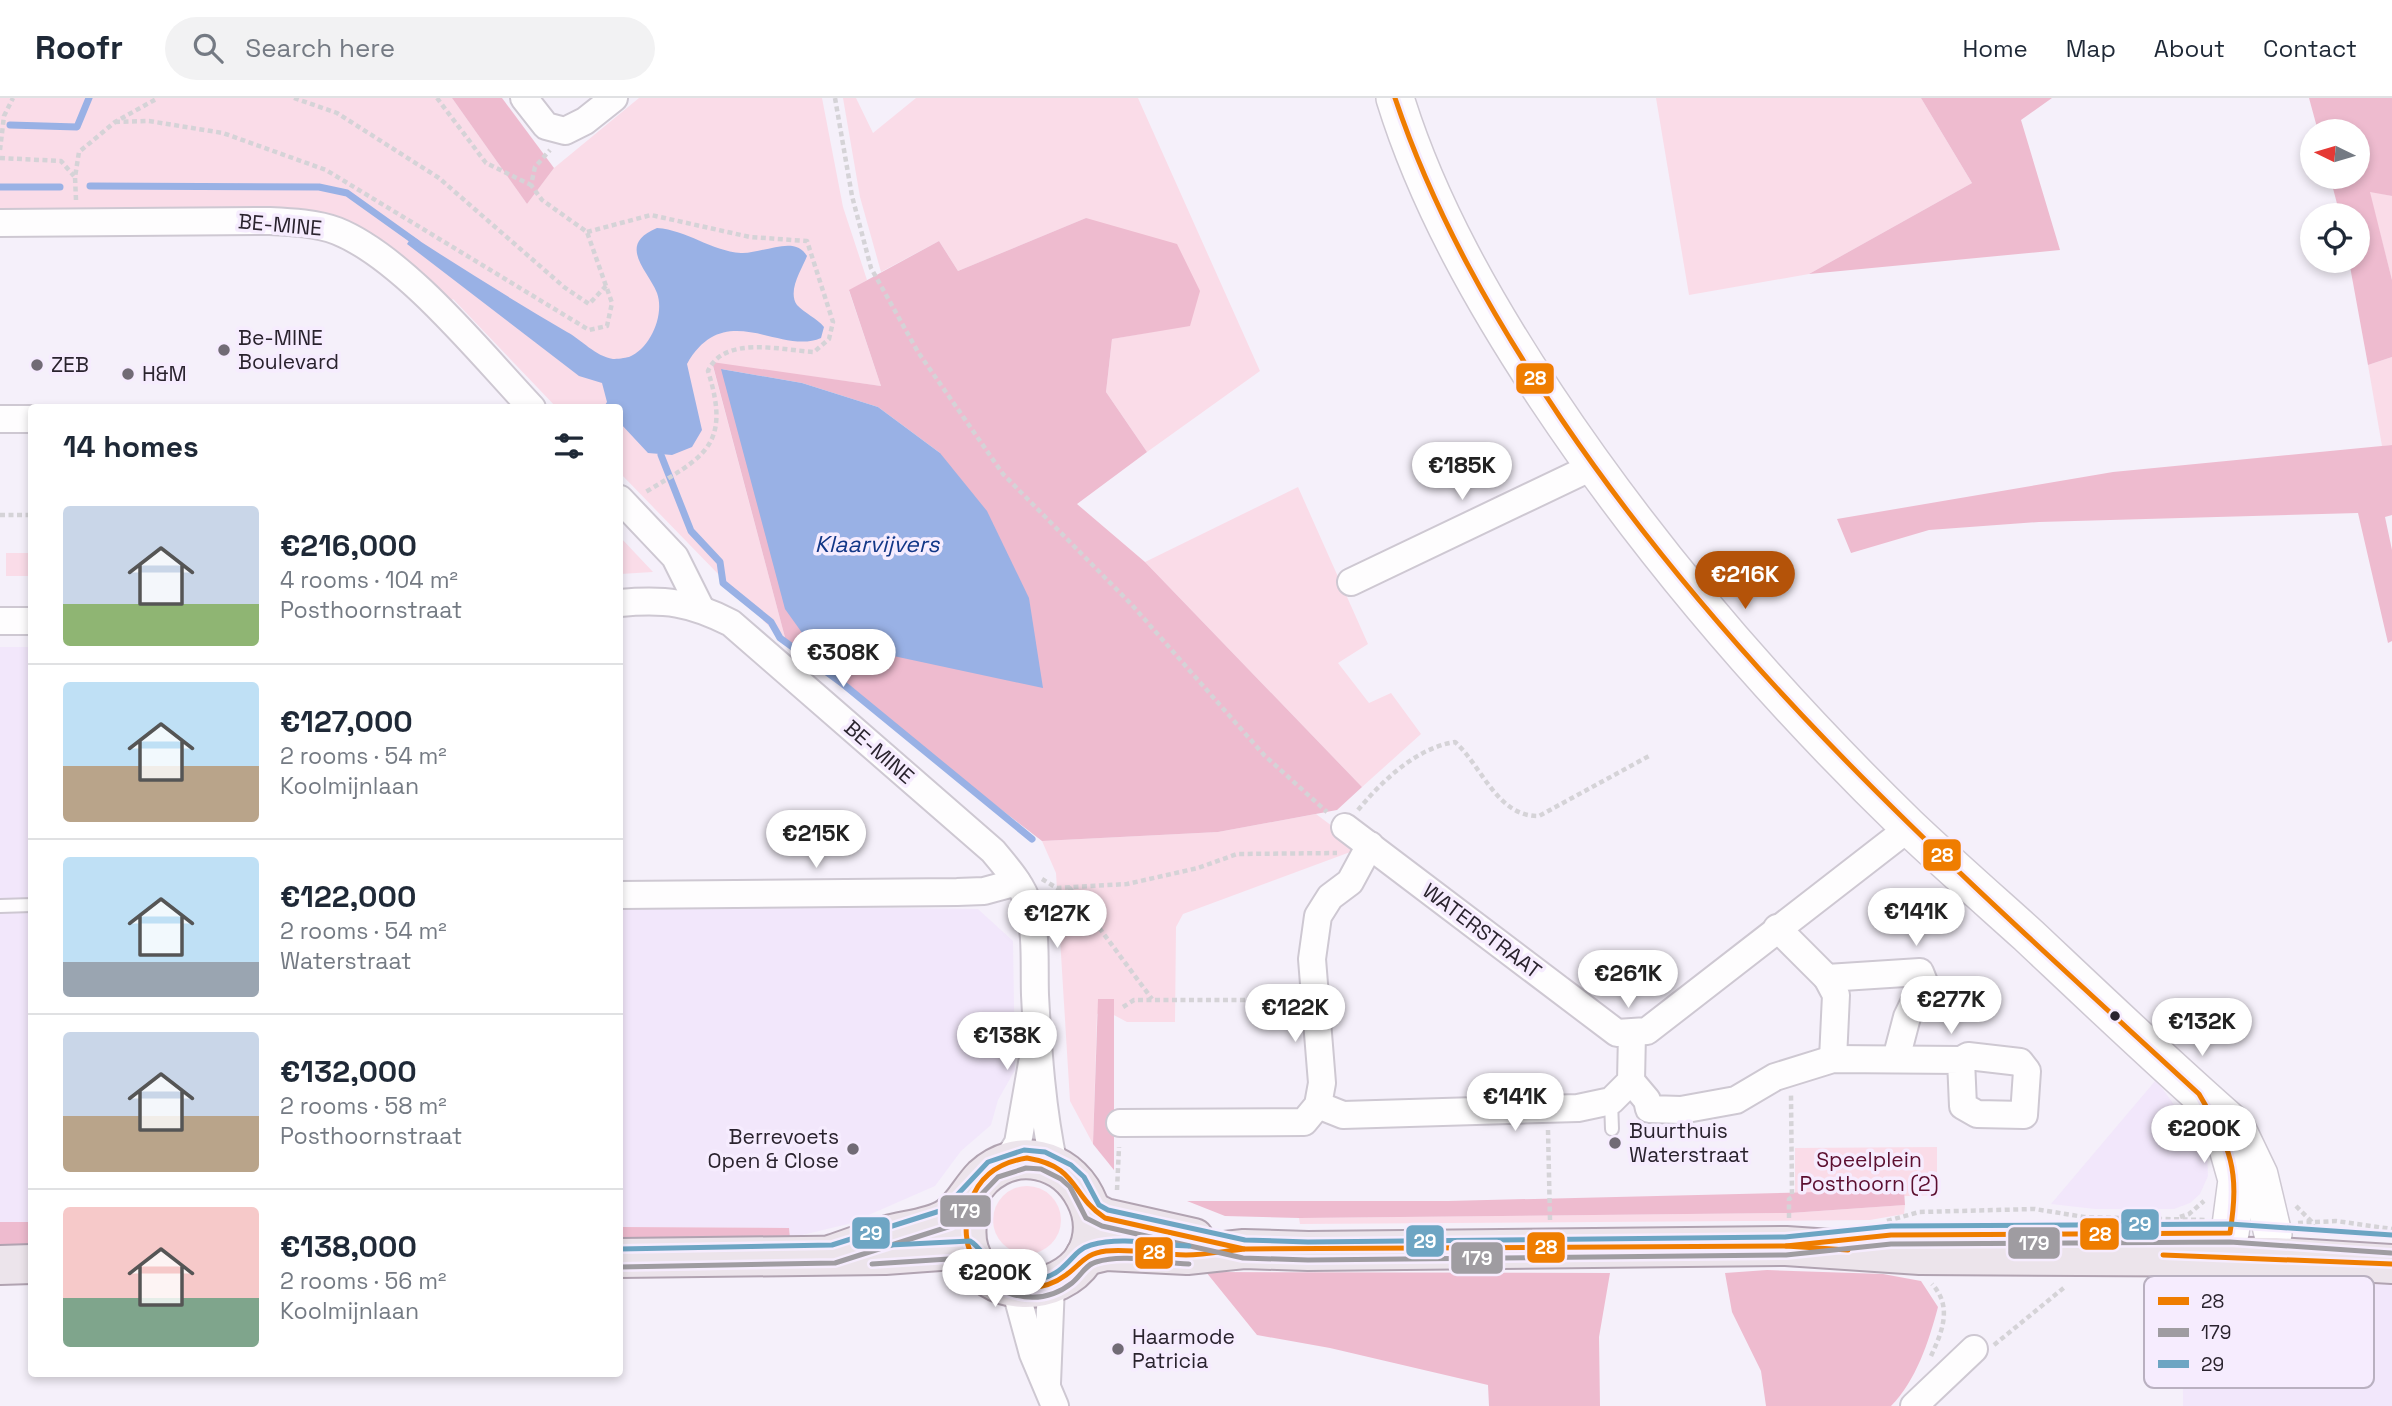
<!DOCTYPE html>
<meta charset="utf-8">
<style>
:root{--surface:#fff;--page:#f2f2f3;--text:#1f2937;--muted:#747a83;--line:#e0e1e3;--accent:#b45309}
body{margin:0;font-family:"Space Grotesk",sans-serif;background:var(--page);color:var(--text);height:100vh;display:flex;flex-direction:column;font-size:26px;white-space:nowrap}
*{box-sizing:border-box;margin:0}
p{font-size:23px;color:var(--muted)}
.icon{flex:none;width:38px;height:38px;fill:none;stroke:currentColor;stroke-width:2;stroke-linecap:round;stroke-linejoin:round}
.map{position:relative;flex:1;overflow:hidden}
.side{position:absolute;left:28px;top:306px;width:595px;height:973px;display:flex;flex-direction:column;background:var(--surface);border-radius:7px;box-shadow:0 4px 10px #0003}
.side>*{flex:none}
.needle{width:46px;rotate:275deg}
.tools{position:absolute;left:2300px;top:21px;display:grid;gap:14px}
.tools a{display:grid;place-items:center;width:70px;height:70px;border-radius:50%;background:var(--surface);box-shadow:0 4px 10px #0003;font-size:35px}
.price{position:absolute;translate:-50% -60px;padding:0 16px;border-radius:24px;background:#fff;color:#222;font-size:23px;line-height:46px;filter:drop-shadow(0 2px 4px #0008)}
.price::after{content:'';position:absolute;left:50%;top:42px;width:21px;height:16px;margin-left:-10px;background:inherit;clip-path:polygon(0 0,100% 0,50% 100%)}
.price.selected{background:var(--accent);color:#fff}
ul{padding:0;list-style:none}
li{display:flex;align-items:center;gap:21px;height:175px;padding:0 35px}
li+li{border-top:2px solid var(--line)}
li span{display:grid;place-items:center;flex:none;width:196px;height:140px;border-radius:7px;color:#555}
li>.icon{margin-inline-start:auto}
span .icon{width:84px;height:84px;fill:#fffc;stroke-width:1}
li b{font-size:30px}
h2{display:flex;justify-content:space-between;align-items:center;height:84px;padding:0 35px;font-size:30px}
header{display:flex;align-items:center;gap:42px;box-sizing:border-box;height:98px;padding:0 35px;background:var(--surface);border-bottom:2px solid var(--line)}
header strong{font-size:33px}
nav{display:flex;gap:38px;margin-inline-start:auto;font-size:24px}
.search{width:490px;height:63px;background:var(--page);display:flex;align-items:center;gap:18px;box-sizing:border-box;padding:0 24px;border-radius:38px;color:var(--muted);font-size:26px}
.map>svg:first-child{display:block}
.built{fill:#f2e7fb}
.green{fill:#fadce8}
.forest{fill:#eebbcf;fill-rule:evenodd}
.water{fill:#99b1e5}
.lines{fill:none;stroke-linecap:round;stroke-linejoin:round}
.stream{stroke:#99b1e5;stroke-width:7}
.lane-casing{stroke:#cec8d2;stroke-width:16}
.street-casing{stroke:#cec8d2;stroke-width:30}
.secondary-casing{stroke:#cec8d2;stroke-width:40}
.primary-casing{stroke:#b1a3b1;stroke-width:42}
.path{stroke:#d5d3d7;stroke-width:4.5;stroke-dasharray:5 3.5;stroke-linecap:butt}
.lane{stroke:#fefdfe;stroke-width:12}
.street{stroke:#fefdfe;stroke-width:26}
.secondary{stroke:#fefdfe;stroke-width:37}
.primary{stroke:#ece4eb;stroke-width:38}
.bus-1-casing{stroke:#f6ecfe;stroke-width:10}
.bus-2-casing{stroke:#f6ecfe;stroke-width:10}
.bus-3-casing{stroke:#f6ecfe;stroke-width:10}
.bus-1{stroke:#ef7d00;stroke-width:5}
.bus-2{stroke:#9f9ca1;stroke-width:5}
.bus-3{stroke:#6da5c3;stroke-width:5}
.poi-dot{fill:#716b75;stroke:#f6ecfe;stroke-width:2.5}
.bus-dot{fill:#2a232e;stroke:#f6ecfe;stroke-width:2.5}
.labels{text-anchor:middle;stroke-width:7;stroke-linejoin:round;paint-order:stroke}
.street-label{font-size:21px;fill:#2a232e;stroke:#f6ecfe}
.poi-label{font-size:21px;fill:#2a232e;stroke:#f6ecfe;text-anchor:start}
.park-label{font-size:21px;fill:#5c0f30;stroke:#f6ecfe}
.water-label{font-size:23px;font-style:italic;fill:#123787;stroke:#f6ecfe}
.key{fill:#f6ecfe;stroke:#b9b0c0;stroke-width:2}
.key-label{font-size:19px;fill:#2a232e}
.line-badge{stroke:#f6ecfe;stroke-width:2.5}
.badge-label{font-size:19px;text-anchor:middle;font-weight:bold;fill:#fff}
</style>
<header>
<strong>Roofr</strong>
<div class="search"><svg class="icon" aria-label="search" viewBox="0 0 24 24"><circle cx="10" cy="10" r="6"/><path d="M15 15l6 6"/></svg>Search here</div>
<nav><a>Home</a><a>Map</a><a>About</a><a>Contact</a></nav>
</header>
<div class="map">
<svg width="2392" height="1308" viewBox="0 0 2392 1308">
<rect width="100%" height="100%" fill="#f5f0fa"/>
<g class="built">
<rect x="0" y="549" width="31" height="575"/>
<path d="M 671,807 L 978,811 L 1013,843 L 1015,972 L 998,1002 L 991,1027 L 961,1053 L 935,1088 L 848,1126 L 790,1140 L 789,1130 L 620,1129 L 620,809 Z"/>
<path d="M 2156,982 L 2207,1052 L 2208,1078 L 2200,1096 L 2190,1105 L 2174,1111 L 2095,1111 L 2051,1106 Z"/>
<path d="M 2182,1176 L 2276,1178 L 2392,1187 L 2392,1308 L 2183,1308 Z"/>
</g>
<g class="green">
<path d="M 0,0 L 452,0 L 527,106 L 554,70 L 639,0 L 822,0 L 843,109 L 867,182 L 849,193 L 881,288 L 712,265 L 787,547 L 620,375 L 620,310 L 557,310 L 453,201 L 446,207 L 359,131 L 0,115 Z"/>
<path d="M 843,0 L 856,0 L 873,35 L 916,0 L 1138,0 L 1260,273 L 1147,354 L 1106,294 L 1112,241 L 1190,227 L 1086,120 L 958,173 L 939,143 L 881,174 L 860,99 Z"/>
<path d="M 1656,0 L 1921,0 L 1972,85 L 1809,176 L 1689,197 Z"/>
<path d="M 2369,93 L 2392,98 L 2392,182 Z"/>
<path d="M 2392,259 L 2392,347 L 2382,348 L 2368,267 Z"/>
<path d="M 1298,389 L 1368,546 L 1338,565 L 1369,605 L 1391,595 L 1421,636 L 1362,689 L 1145,464 Z"/>
<path d="M 620,439 L 653,474 L 620,476 Z"/>
<rect x="6" y="455" width="25" height="23"/>
<path d="M 1316,716 L 1352,743 L 1353,753 L 1183,816 L 1176,829 L 1175,924 L 1127,924 L 1112,916 L 1097,916 L 1093,1046 L 1070,1003 L 1056,775 L 1042,743 L 1218,734 Z"/>
<path d="M 1937,1049 L 1937,1097 L 1795,1102 L 1795,1050 Z"/>
<circle cx="1027" cy="1122" r="34"/>
<path d="M 1905,1107 L 1904,1116 L 1870,1122 L 1300,1126 L 1299,1120 L 1790,1115 Z"/>
</g>
<g class="forest">
<path d="M 452,0 L 502,0 L 554,70 L 527,106 Z"/>
<path d="M 1921,0 L 2052,0 L 2021,22 L 2060,152 L 1809,176 L 1972,85 Z"/>
<path d="M 2309,0 L 2392,0 L 2392,98 L 2370,94 L 2392,182 L 2392,259 L 2368,267 L 2349,163 L 2357,163 L 2357,117 L 2340,117 L 2330,79 L 2357,79 L 2357,33 L 2318,33 Z"/>
<path d="M 1086,120 L 1177,146 L 1200,193 L 1190,228 L 1112,241 L 1106,294 L 1147,354 L 1077,406 L 1145,464 L 1362,689 L 1337,712 L 1218,734 L 1042,743 L 787,547 L 712,264 L 881,288 L 849,192 L 939,143 L 958,173 ZM 721,271 L 802,285 L 878,309 L 940,355 Z"/>
<path d="M 2392,347 L 2392,417 L 2385,419 L 2392,452 L 2392,543 L 2388,545 L 2358,415 L 2039,424 L 1929,432 L 1851,455 L 1837,421 L 2113,374 Z"/>
<path d="M 1098,901 L 1114,901 L 1114,1072 L 1093,1046 Z"/>
<path d="M 1904,1092 L 1905,1107 L 1790,1115 L 1299,1120 L 1225,1118 L 1187,1103 L 1448,1103 Z"/>
<rect x="0" y="1124" width="31" height="22"/>
<path d="M 620,1129 L 789,1130 L 790,1140 L 620,1141 Z"/>
<path d="M 1767,1172 L 1883,1176 L 1921,1183 L 1938,1209 C 1929,1243 1916,1283 1891,1308 L 1766,1308 L 1761,1273 L 1732,1214 L 1725,1175 Z"/>
<path d="M 1206,1174 L 1610,1175 L 1599,1239 L 1600,1308 L 1489,1308 L 1488,1287 L 1330,1250 L 1257,1237 Z"/>
</g>
<g class="water">
<path d="M 657,130 C 687,132 711,153 741,155 C 763,156 795,136 807,158 C 802,171 787,193 797,207 C 804,215 817,220 824,229 L 821,240 C 780,258 725,199 687,266 L 702,332 L 692,349 L 672,357 L 648,355 L 620,325 L 620,310 L 603,310 L 607,304 L 602,285 L 579,278 L 407,146 L 412,138 C 463,171 514,203 567,234 C 582,242 595,258 613,261 C 617,261 625,260 629,259 C 650,251 665,217 657,195 C 648,172 616,147 657,130 Z"/>
<path d="M 721,271 L 802,285 L 878,309 L 940,355 L 987,413 L 1029,500 L 1043,590 L 805,539 L 785,511 Z"/>
</g>
<g class="lines">
<g class="stream">
<path d="M 10,27 L 77,29 L 89,0"/>
<path d="M 90,88 L 319,89 L 347,95 L 417,145"/>
<path d="M 0,89 L 60,89"/>
<path d="M 661,357 L 691,433 L 720,464 L 723,485 L 771,524 L 780,540 L 843,586 L 1032,741"/>
</g>
<g class="lane-casing">
<g id="lane">
<path d="M 0,808 L 32,807"/>
<path d="M 1611,1003 L 1612,1031"/>
</g>
</g>
<g class="street-casing">
<g id="street">
<path d="M 524,0 L 546,28 L 565,33 L 585,23 L 614,0"/>
<path d="M 0,125 L 268,123 C 290,124 316,125 337,133 C 404,160 481,256 532,310"/>
<path d="M 0,321 L 32,321"/>
<path d="M 620,401 L 675,459 L 700,509"/>
<path d="M 1351,484 L 1594,368"/>
<path d="M 620,505 C 665,501 690,504 731,525 L 993,753 C 1006,769 1022,786 1028,806 C 1037,834 1034,868 1035,897 C 1038,953 1042,1012 1054,1067"/>
<path d="M 0,523 L 32,523"/>
<path d="M 1345,729 L 1617,935 L 1647,933 L 1910,729"/>
<path d="M 620,797 L 957,794 L 984,793 L 1017,784"/>
<path d="M 1777,830 L 1827,880 L 1920,874 L 1924,884 L 1907,919 L 1896,961"/>
<path d="M 1827,880 L 1836,897 L 1833,961"/>
<path d="M 1631,983 L 1647,1002 L 1649,1011 L 1681,1012 L 1736,1002 L 1775,979 L 1833,961 L 1961,962 L 1968,958 L 2020,964 L 2027,973 L 2024,1017 L 1977,1016 L 1963,1008 L 1961,962"/>
<path d="M 1318,1007 L 1343,1017 L 1578,1010 L 1611,1003 L 1631,983 L 1632,935"/>
<path d="M 1120,1025 L 1304,1024 L 1318,1007 L 1322,985 L 1312,861 L 1318,818 L 1330,799 L 1350,784 L 1370,747"/>
<path d="M 1006,1064 L 1018,1045 L 1032,965"/>
<path d="M 1015,1190 L 1033,1256 L 1055,1308"/>
<path d="M 1047,1285 L 1051,1187"/>
<path d="M 1914,1308 L 1974,1251"/>
</g>
</g>
<g class="secondary-casing">
<g id="secondary">
<path d="M 1395,0 C 1428,107 1486,208 1547,300 C 1651,456 1774,598 1908,728 C 1947,765 1988,801 2028,837 C 2097,902 2165,967 2236,1029 L 2259,1077 L 2273,1136"/>
<path d="M 2226,1043 L 2237,1082 L 2230,1135"/>
</g>
</g>
<g class="primary-casing">
<g id="primary">
<path d="M 1093,1114 L 1105,1120 L 1194,1140"/>
<path d="M 833,1156 C 851,1150 869,1143 888,1137 C 906,1132 934,1130 949,1119 C 963,1109 971,1091 983,1079 C 1017,1048 1065,1060 1085,1099 C 1095,1118 1096,1139 1085,1159 C 1060,1200 985,1203 969,1152 C 963,1134 969,1111 972,1094"/>
<path d="M 1085,1158 L 1106,1153 L 1187,1157 L 1244,1151 L 1308,1153 L 1786,1148 L 1920,1157 L 2275,1159 L 2392,1166"/>
<path d="M 620,1160 L 885,1157 L 968,1151"/>
<path d="M 0,1167 L 32,1166"/>
</g>
</g>
<g class="path">
<path d="M 294,0 L 337,15 L 439,80 L 564,189 L 589,206 L 606,188"/>
<path d="M 437,0 L 486,65 L 531,87"/>
<path d="M 835,0 L 852,98 L 871,170 L 918,254 L 1003,376 L 1132,507 L 1264,657 L 1327,714"/>
<path d="M 115,24 L 149,23 L 223,35 L 326,72 L 589,232 L 607,228 L 612,205 L 587,134 L 542,102 L 531,87 L 535,69 L 550,52"/>
<path d="M 0,52 L 4,18 L 13,0"/>
<path d="M 0,60 L 61,63 L 74,78"/>
<path d="M 76,102 L 75,79 L 79,54 L 115,24 L 158,0"/>
<path d="M 587,134 L 651,117 L 750,139 L 807,143 L 833,224 L 829,241 L 814,254 C 781,252 724,237 708,273 C 732,349 703,359 644,395"/>
<path d="M 0,417 L 32,417"/>
<path d="M 1358,712 C 1382,683 1416,650 1455,644 C 1482,668 1497,719 1539,718 L 1649,658"/>
<path d="M 1042,781 L 1057,790 L 1127,786 L 1198,770 L 1237,756 L 1337,755"/>
<path d="M 1069,789 L 1152,901"/>
<path d="M 1123,909 L 1134,902 L 1294,902"/>
<path d="M 1548,1032 L 1550,1122"/>
<path d="M 1117,1092 L 1119,1049"/>
<path d="M 2296,1108 L 2311,1123 L 2316,1134"/>
<path d="M 2180,1119 L 2189,1116 L 2204,1103"/>
<path d="M 1789,1120 L 1789,1101 L 1792,1099 L 1791,997"/>
<path d="M 1887,1123 L 1919,1114 L 2035,1111 L 2084,1119 L 2206,1122"/>
<path d="M 2298,1125 L 2336,1123 L 2392,1131"/>
<path d="M 1994,1247 L 2066,1188"/>
<path d="M 1931,1258 C 1942,1234 1953,1209 1932,1186"/>
</g>
<use href="#lane" class="lane"/>
<use href="#street" class="street"/>
<use href="#secondary" class="secondary"/>
<use href="#primary" class="primary"/>
<g class="bus-1-casing">
<g id="bus-1">
<path d="M 1395,0 C 1434,116 1494,221 1562,322 C 1741,586 1967,782 2199,996 C 2231,1051 2240,1071 2230,1135 L 1891,1137 L 1786,1148"/>
<path d="M 1027,1060 C 1080,1069 1069,1096 1105,1120 L 1244,1151 C 1225,1153 1205,1157 1186,1157 C 1159,1157 1132,1150 1106,1153 C 1086,1155 1081,1166 1066,1177 C 1039,1197 1002,1193 979,1168 C 963,1151 964,1124 971,1103 C 980,1077 1001,1064 1027,1060 Z"/>
<path d="M 1244,1151 L 1786,1148 L 1848,1152"/>
<path d="M 2163,1157 L 2392,1166"/>
</g>
</g>
<g class="bus-2-casing">
<g id="bus-2">
<path d="M 872,1166 L 964,1160 C 988,1195 1035,1214 1072,1185 C 1081,1178 1085,1167 1096,1164 C 1125,1155 1159,1165 1189,1166"/>
<path d="M 620,1169 L 835,1165 L 951,1128 L 998,1079 L 1026,1070 L 1041,1071 L 1061,1081 L 1070,1089 L 1086,1120 L 1102,1128 L 1243,1160 L 1308,1162 L 1786,1157 L 1891,1146 L 2230,1144 L 2391,1155"/>
</g>
</g>
<g class="bus-3-casing">
<g id="bus-3">
<path d="M 870,1148 L 970,1143 C 979,1148 984,1159 992,1166 C 1011,1183 1042,1188 1062,1170 C 1073,1161 1077,1151 1091,1147 C 1122,1138 1158,1147 1189,1148"/>
<path d="M 620,1151 L 832,1147 L 943,1112 L 988,1064 L 1024,1052 L 1045,1054 L 1071,1067 L 1084,1079 L 1099,1107 L 1108,1112 L 1245,1142 L 1308,1144 L 1785,1139 L 1891,1128 L 2230,1126 L 2392,1137"/>
</g>
</g>
<use href="#bus-1" class="bus-1"/>
<use href="#bus-2" class="bus-2"/>
<use href="#bus-3" class="bus-3"/>
</g>
<g class="poi-dot">
<circle cx="224" cy="252" r="7"/>
<circle cx="37" cy="267" r="7"/>
<circle cx="128" cy="276" r="7"/>
<circle cx="1615" cy="1045" r="7"/>
<circle cx="853" cy="1051" r="7"/>
<circle cx="1118" cy="1251" r="7"/>
</g>
<circle class="bus-dot" cx="2115" cy="918" r="6"/>
<g class="labels">
<g class="street-label">
<text transform="translate(280 127) rotate(5)" y="7">BE-MINE</text>
<text transform="translate(879 654) rotate(41)" y="7">BE-MINE</text>
<text transform="translate(1482 833) rotate(37)" y="7">WATERSTRAAT</text>
</g>
<g class="poi-label">
<text x="238" y="247">Be-MINE<tspan x="238" dy="24">Boulevard</tspan></text>
<text x="51" y="274">ZEB</text>
<text x="142" y="283">H&amp;M</text>
<text x="1629" y="1040">Buurthuis<tspan x="1629" dy="24">Waterstraat</tspan></text>
<text x="839" y="1046" text-anchor="end">Berrevoets<tspan x="839" dy="24">Open &amp; Close</tspan></text>
<text x="1132" y="1246">Haarmode<tspan x="1132" dy="24">Patricia</tspan></text>
</g>
<g class="park-label">
<text x="1869" y="1069">Speelplein<tspan x="1869" dy="24">Posthoorn (2)</tspan></text>
</g>
<g class="water-label">
<text x="877" y="454">Klaarvijvers</text>
</g>
</g>
<rect x="2144" y="1178" width="230" height="112" rx="10" class="key"/>
<rect x="2158" y="1199" width="31" height="8" fill="#ef7d00"/>
<rect x="2158" y="1230" width="31" height="9" fill="#9f9ca1"/>
<rect x="2158" y="1262" width="31" height="8" fill="#6da5c3"/>
<g class="key-label">
<text x="2201" y="1210">28</text>
<text x="2201" y="1241">179</text>
<text x="2201" y="1273">29</text>
</g>
<g class="line-badge">
<rect x="1515" y="264" width="40" height="33" rx="7" fill="#ef7d00"/>
<rect x="1922" y="740" width="40" height="34" rx="7" fill="#ef7d00"/>
<rect x="939" y="1096" width="53" height="34" rx="7" fill="#9f9ca1"/>
<rect x="2120" y="1110" width="40" height="33" rx="7" fill="#6da5c3"/>
<rect x="851" y="1118" width="40" height="34" rx="7" fill="#6da5c3"/>
<rect x="2079" y="1119" width="41" height="34" rx="7" fill="#ef7d00"/>
<rect x="1405" y="1126" width="40" height="34" rx="7" fill="#6da5c3"/>
<rect x="2007" y="1128" width="54" height="34" rx="7" fill="#9f9ca1"/>
<rect x="1526" y="1133" width="40" height="33" rx="7" fill="#ef7d00"/>
<rect x="1134" y="1138" width="40" height="34" rx="7" fill="#ef7d00"/>
<rect x="1450" y="1143" width="54" height="34" rx="7" fill="#9f9ca1"/>
</g>
<g class="badge-label">
<text x="1535" y="287">28</text>
<text x="1942" y="764">28</text>
<text x="965" y="1120">179</text>
<text x="2140" y="1133">29</text>
<text x="871" y="1142">29</text>
<text x="2100" y="1143">28</text>
<text x="1425" y="1150">29</text>
<text x="2034" y="1152">179</text>
<text x="1546" y="1156">28</text>
<text x="1154" y="1161">28</text>
<text x="1477" y="1167">179</text>
</g>
</svg>
<div class="tools">
<a><svg class="needle" viewBox="-14 -14 28 28"><path d="M0-13l5 13h-10z" fill="#e53935"/><path d="M0 13l5-13h-10z" fill="#747a83"/></svg></a>
<a><svg class="icon" aria-label="locate" viewBox="0 0 24 24"><circle cx="12" cy="12" r="6"/><path d="M12 2v4M12 18v4M2 12h4M18 12h4"/></svg></a>
</div>
<b class="price" style="left:1462px;top:404px">€185K</b>
<b class="price selected" style="left:1745px;top:513px">€216K</b>
<b class="price" style="left:843px;top:591px">€308K</b>
<b class="price" style="left:816px;top:772px">€215K</b>
<b class="price" style="left:1916px;top:850px">€141K</b>
<b class="price" style="left:1057px;top:852px">€127K</b>
<b class="price" style="left:1628px;top:912px">€261K</b>
<b class="price" style="left:1951px;top:938px">€277K</b>
<b class="price" style="left:1295px;top:946px">€122K</b>
<b class="price" style="left:2202px;top:960px">€132K</b>
<b class="price" style="left:1007px;top:974px">€138K</b>
<b class="price" style="left:1515px;top:1035px">€141K</b>
<b class="price" style="left:2204px;top:1067px">€200K</b>
<b class="price" style="left:995px;top:1211px">€200K</b>
<section class="side">
<h2>14 homes<svg class="icon" aria-label="filters" viewBox="0 0 24 24"><path d="M4 7h16M4 17h16"/><circle cx="9" cy="7" r="2"/><circle cx="15" cy="17" r="2"/></svg></h2>
<ul>
<li><span style="background:linear-gradient(#c9d6e8 70%,#8fb573 0)"><svg class="icon" aria-label="home" viewBox="0 0 24 24"><path d="M3 11l9-7 9 7M6 9v11h12V9"/></svg></span><div><b>€216,000</b><p>4 rooms · 104 m²</p><p>Posthoornstraat</p></div></li>
<li><span style="background:linear-gradient(#bfe0f5 60%,#b9a48a 0)"><svg class="icon" aria-label="home" viewBox="0 0 24 24"><path d="M3 11l9-7 9 7M6 9v11h12V9"/></svg></span><div><b>€127,000</b><p>2 rooms · 54 m²</p><p>Koolmijnlaan</p></div></li>
<li><span style="background:linear-gradient(#bfe0f5 75%,#9aa5b1 0)"><svg class="icon" aria-label="home" viewBox="0 0 24 24"><path d="M3 11l9-7 9 7M6 9v11h12V9"/></svg></span><div><b>€122,000</b><p>2 rooms · 54 m²</p><p>Waterstraat</p></div></li>
<li><span style="background:linear-gradient(#c9d6e8 60%,#b9a48a 0)"><svg class="icon" aria-label="home" viewBox="0 0 24 24"><path d="M3 11l9-7 9 7M6 9v11h12V9"/></svg></span><div><b>€132,000</b><p>2 rooms · 58 m²</p><p>Posthoornstraat</p></div></li>
<li><span style="background:linear-gradient(#f6c9c9 65%,#7fa58c 0)"><svg class="icon" aria-label="home" viewBox="0 0 24 24"><path d="M3 11l9-7 9 7M6 9v11h12V9"/></svg></span><div><b>€138,000</b><p>2 rooms · 56 m²</p><p>Koolmijnlaan</p></div></li>
</ul>
</section>
</div>
